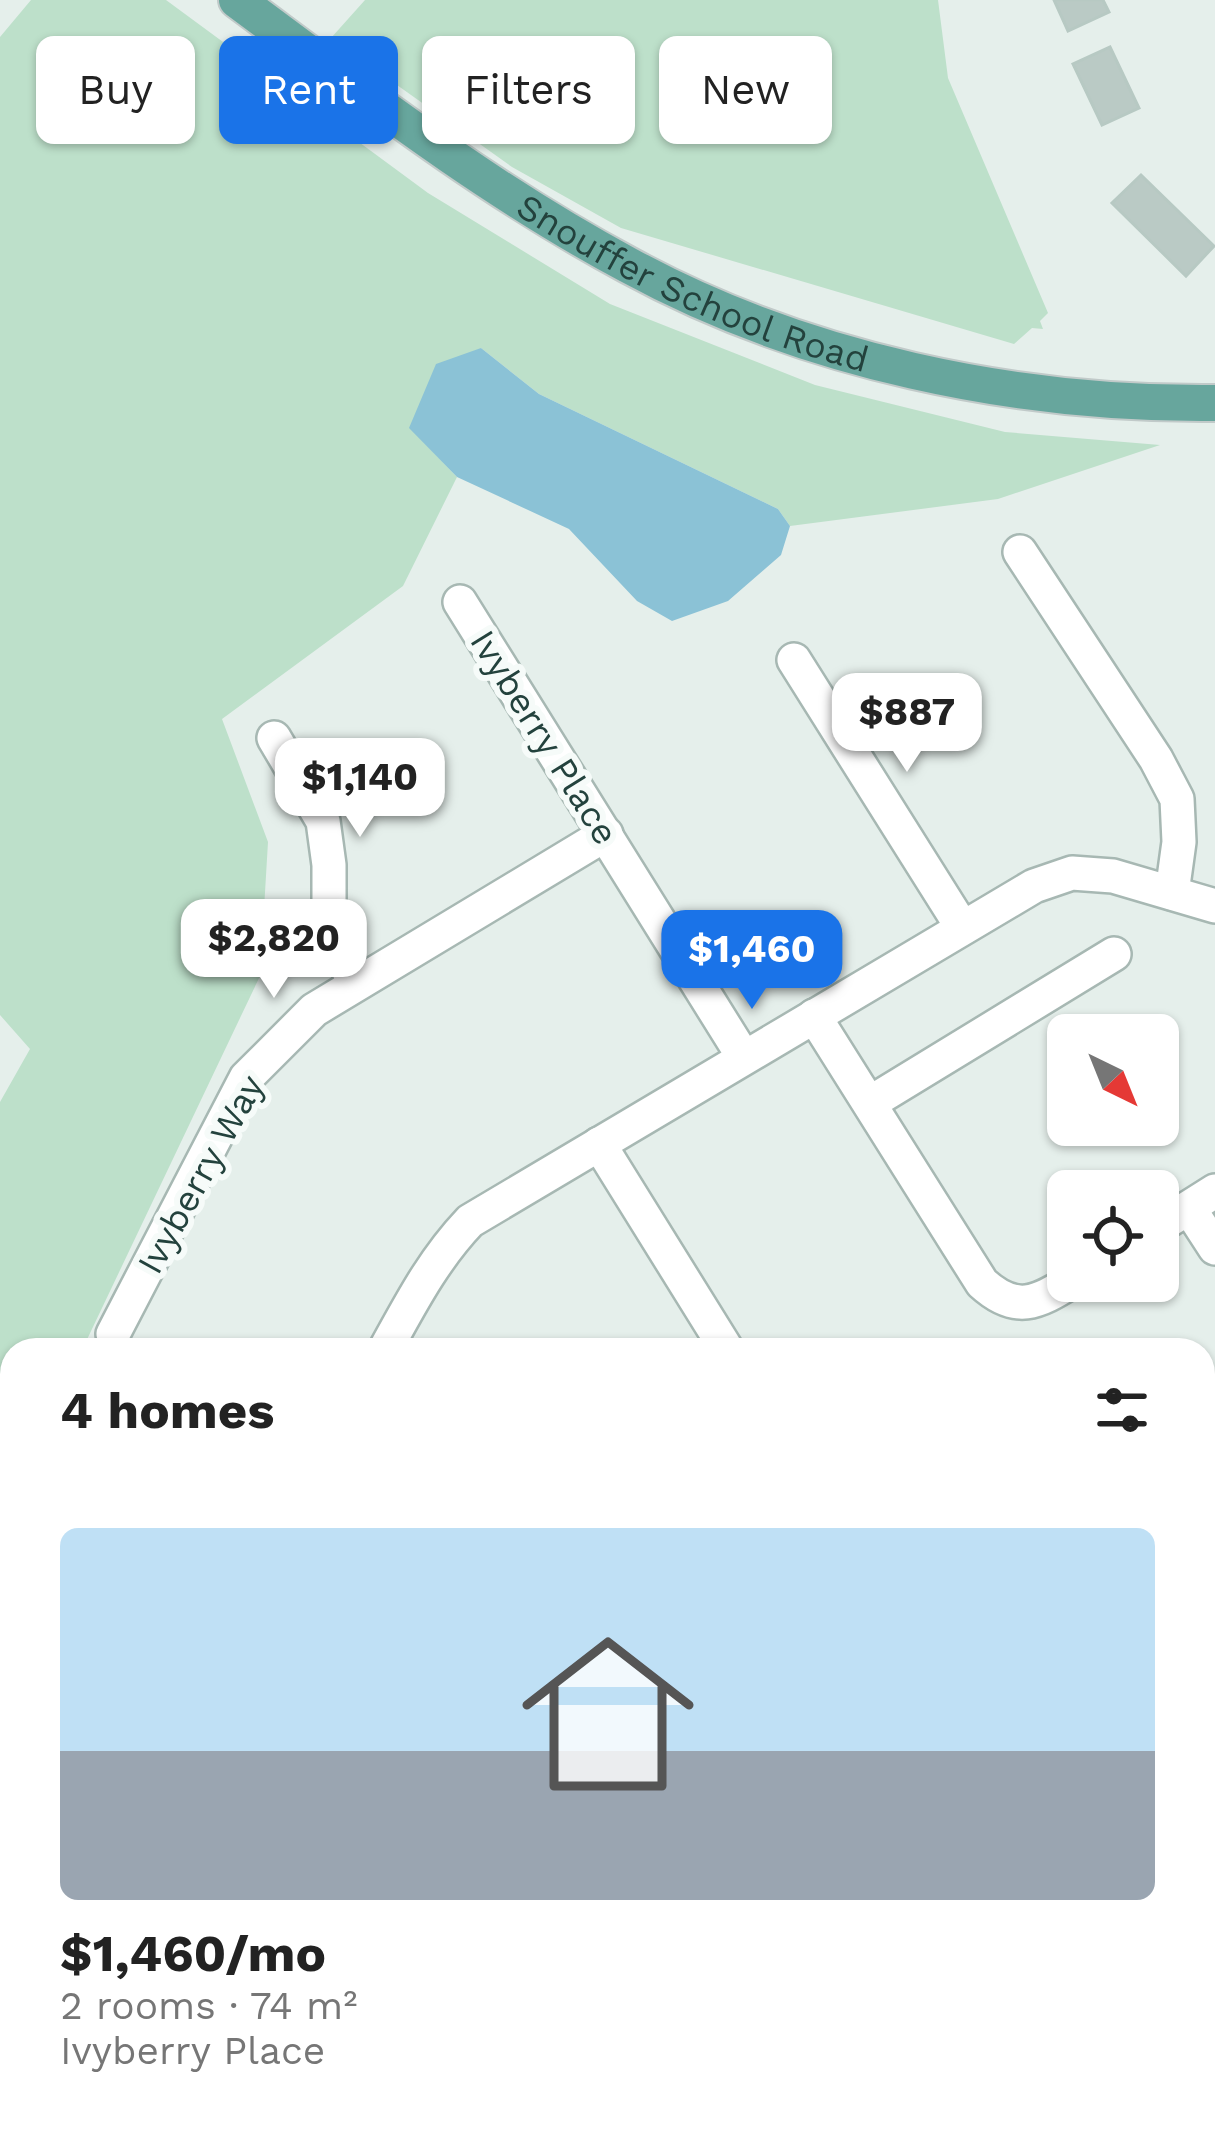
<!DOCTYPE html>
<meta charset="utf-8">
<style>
:root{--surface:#fff;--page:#f6f6f6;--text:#222;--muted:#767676;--line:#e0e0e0;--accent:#1a73e8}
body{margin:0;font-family:"Work Sans",sans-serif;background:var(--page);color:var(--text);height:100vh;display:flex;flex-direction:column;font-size:45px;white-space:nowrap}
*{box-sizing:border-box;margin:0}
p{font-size:39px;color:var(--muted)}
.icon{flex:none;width:66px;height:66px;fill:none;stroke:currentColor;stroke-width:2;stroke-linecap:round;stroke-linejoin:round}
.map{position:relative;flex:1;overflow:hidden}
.drawer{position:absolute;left:0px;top:1338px;width:1215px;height:807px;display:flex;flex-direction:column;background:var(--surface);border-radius:36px 36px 0 0;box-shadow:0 3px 9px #0004}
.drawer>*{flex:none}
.hud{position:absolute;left:36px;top:36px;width:1143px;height:108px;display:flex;gap:24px}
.needle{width:78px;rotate:137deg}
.buttons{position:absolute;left:1047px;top:1014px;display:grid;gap:24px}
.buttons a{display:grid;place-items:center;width:132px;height:132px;border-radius:18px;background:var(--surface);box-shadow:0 3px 9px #0004;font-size:60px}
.price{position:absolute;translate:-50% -102px;padding:0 27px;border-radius:24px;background:#fff;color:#222;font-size:39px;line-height:78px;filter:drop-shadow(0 3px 6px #0008)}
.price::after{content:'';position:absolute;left:50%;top:72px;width:36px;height:27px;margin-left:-18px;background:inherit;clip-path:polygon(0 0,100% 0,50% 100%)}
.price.current{background:var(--accent);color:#fff}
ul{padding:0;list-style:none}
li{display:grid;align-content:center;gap:24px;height:636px;padding:0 60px}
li+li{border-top:3px solid var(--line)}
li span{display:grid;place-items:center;height:372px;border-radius:18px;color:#555}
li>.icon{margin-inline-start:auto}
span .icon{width:216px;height:216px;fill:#fffc;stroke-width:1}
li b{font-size:51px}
h2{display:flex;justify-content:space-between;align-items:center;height:144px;padding:0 60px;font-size:51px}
.chip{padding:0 42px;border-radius:18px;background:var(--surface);box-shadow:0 3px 9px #0004;font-size:42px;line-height:108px}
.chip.current{background:var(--accent);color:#fff}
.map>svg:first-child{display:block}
.green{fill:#bde0ca}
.water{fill:#8bc2d6}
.building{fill:#bacac5;stroke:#b7c9c3;stroke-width:3}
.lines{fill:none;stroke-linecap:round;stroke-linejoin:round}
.minor-casing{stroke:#a7b8b3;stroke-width:38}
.major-casing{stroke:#c1cac9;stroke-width:40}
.path{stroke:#84b4aa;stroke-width:6;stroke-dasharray:6 9;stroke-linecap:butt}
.minor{stroke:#fff;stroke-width:33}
.major{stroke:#67a69d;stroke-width:36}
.labels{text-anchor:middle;stroke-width:12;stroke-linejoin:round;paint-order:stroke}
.street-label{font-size:36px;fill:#23423d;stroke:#f6fbf9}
</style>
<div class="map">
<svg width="1215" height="2143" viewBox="0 0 1215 2143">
<rect width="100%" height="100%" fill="#e5efeb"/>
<g class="green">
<path d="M 31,0 L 166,0 L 428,193 L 610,304 L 815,385 L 1005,432 L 1160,445 L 998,499 L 790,526 L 778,509 L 539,394 L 481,348 L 410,428 L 457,477 L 403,586 L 222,719 L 268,842 L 260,976 L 82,1350 L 12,1350 L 12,1468 L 0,1471 L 0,1102 L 30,1049 L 0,1015 L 0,37 Z"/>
<path d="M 365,0 L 938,0 L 948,78 L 1048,313 L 1040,321 L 1043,329 L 1032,328 L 1014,344 L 621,228 L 512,167 L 331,38 Z"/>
</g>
<path class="water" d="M 481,348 L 539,394 L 778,509 L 790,526 L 781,555 L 728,601 L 672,621 L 637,601 L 569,529 L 457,477 L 409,428 L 436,364 Z"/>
<g class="building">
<path d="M 1054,0 L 1103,0 L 1109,12 L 1068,31 Z"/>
<path d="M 1110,47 L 1139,108 L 1102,125 L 1073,64 Z"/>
<path d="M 1141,175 L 1214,246 L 1186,276 L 1112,203 Z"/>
</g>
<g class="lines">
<g class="minor-casing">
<g id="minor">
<path d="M 1020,552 L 1156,759 L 1177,799 L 1179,842 L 1172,893"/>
<path d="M 460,602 L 743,1056"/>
<path d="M 794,660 L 962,927"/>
<path d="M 274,738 L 323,821 L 329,865 L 329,928 L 355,984"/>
<path d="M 814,1016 L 982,1283 C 1016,1314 1037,1303 1072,1281"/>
<path d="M 870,1103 L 1114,954"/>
<path d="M 599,1144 L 727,1350"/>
<path d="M 1189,1208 L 1215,1248"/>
<path d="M 1158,1227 L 1215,1191"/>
<path d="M 113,1334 L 246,1078 L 314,1010 L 606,834"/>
<path d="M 385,1350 C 411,1303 433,1260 470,1221 L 1034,886 L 1072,873 L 1113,876 L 1215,906"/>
<path d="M 1203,1882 L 1215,1891"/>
<path d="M 1203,2060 L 1215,2044"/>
<path d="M 606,2133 L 608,2143"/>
<path d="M 790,2133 L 809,2143"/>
<path d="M 36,2143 L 37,2133"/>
<path d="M 1141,2143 L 1148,2133"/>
</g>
</g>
<g class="major-casing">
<g id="major">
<path id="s1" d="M 237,0 C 364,94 488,190 628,265 C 804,361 1016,405 1215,403"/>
</g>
</g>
<g class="path">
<path d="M 0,1477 L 12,1474"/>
<path d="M 350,2143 L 353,2133"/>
</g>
<use href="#minor" class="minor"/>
<use href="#major" class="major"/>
</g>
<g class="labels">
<g class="street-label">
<text dy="13" stroke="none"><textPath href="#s1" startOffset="540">Snouffer School Road</textPath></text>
<text transform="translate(545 737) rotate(58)" y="13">Ivyberry Place</text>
<text transform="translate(200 1174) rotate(-61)" y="13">Ivyberry Way</text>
</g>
</g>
</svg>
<div class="buttons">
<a><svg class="needle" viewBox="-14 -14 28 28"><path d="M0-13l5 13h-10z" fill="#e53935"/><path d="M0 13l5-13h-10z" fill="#767676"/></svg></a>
<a><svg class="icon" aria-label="locate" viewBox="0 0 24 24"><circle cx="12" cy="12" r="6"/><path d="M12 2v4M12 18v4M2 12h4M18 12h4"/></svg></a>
</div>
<b class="price" style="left:907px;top:775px">$887</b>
<b class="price" style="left:360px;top:840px">$1,140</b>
<b class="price" style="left:274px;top:1001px">$2,820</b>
<b class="price current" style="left:752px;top:1012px">$1,460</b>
<div class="hud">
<a class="chip">Buy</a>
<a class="chip current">Rent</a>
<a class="chip">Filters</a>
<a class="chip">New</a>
</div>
<section class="drawer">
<h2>4 homes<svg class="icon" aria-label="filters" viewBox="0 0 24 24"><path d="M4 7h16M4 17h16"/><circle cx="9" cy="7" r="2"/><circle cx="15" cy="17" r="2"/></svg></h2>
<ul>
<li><span style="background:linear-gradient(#bfe0f5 60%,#9aa5b1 0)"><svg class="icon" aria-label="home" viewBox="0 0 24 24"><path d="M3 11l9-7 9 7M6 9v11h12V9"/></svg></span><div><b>$1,460/mo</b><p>2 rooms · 74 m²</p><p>Ivyberry Place</p></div></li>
</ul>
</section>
</div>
